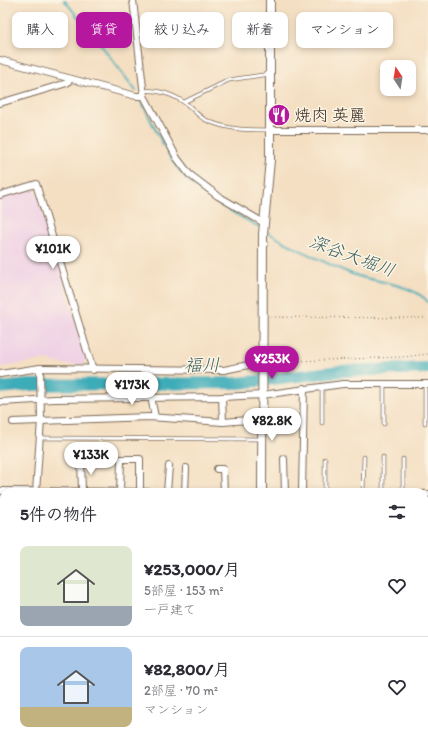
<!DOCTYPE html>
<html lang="ja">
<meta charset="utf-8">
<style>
:root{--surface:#fff;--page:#f2f2f3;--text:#2b2b33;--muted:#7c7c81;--line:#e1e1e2;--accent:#b5179e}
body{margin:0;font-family:Itim,"Klee One",sans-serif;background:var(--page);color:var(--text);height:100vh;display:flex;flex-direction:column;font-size:15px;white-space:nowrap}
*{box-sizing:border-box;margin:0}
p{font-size:13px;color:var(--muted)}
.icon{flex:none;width:22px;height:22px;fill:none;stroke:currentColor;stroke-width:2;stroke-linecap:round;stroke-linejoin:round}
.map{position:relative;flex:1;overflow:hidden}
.details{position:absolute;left:0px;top:488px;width:428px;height:256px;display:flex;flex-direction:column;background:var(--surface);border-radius:12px 12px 0 0;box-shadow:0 2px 6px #0003}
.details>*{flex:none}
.hud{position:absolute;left:12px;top:12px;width:404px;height:36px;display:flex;gap:8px}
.needle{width:26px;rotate:348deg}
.buttons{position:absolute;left:380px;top:60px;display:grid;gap:8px}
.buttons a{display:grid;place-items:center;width:36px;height:36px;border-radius:8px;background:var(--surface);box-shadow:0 2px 6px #0003;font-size:20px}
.price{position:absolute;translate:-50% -34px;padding:0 9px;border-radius:14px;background:#fff;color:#222;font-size:13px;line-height:26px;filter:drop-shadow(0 1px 2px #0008)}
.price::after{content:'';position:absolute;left:50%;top:24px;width:12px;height:9px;margin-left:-6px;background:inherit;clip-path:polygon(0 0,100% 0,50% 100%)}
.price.active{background:var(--accent);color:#fff}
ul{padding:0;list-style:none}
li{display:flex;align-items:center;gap:12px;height:100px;padding:0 20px}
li+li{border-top:1px solid var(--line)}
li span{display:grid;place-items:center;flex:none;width:112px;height:80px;border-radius:8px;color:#555}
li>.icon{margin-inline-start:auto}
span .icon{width:48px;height:48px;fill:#fffc;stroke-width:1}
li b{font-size:17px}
h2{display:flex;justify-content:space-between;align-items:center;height:48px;padding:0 20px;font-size:17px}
.pill{padding:0 14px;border-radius:8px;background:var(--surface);box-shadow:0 2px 6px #0003;font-size:14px;line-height:36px}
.pill.active{background:var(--accent);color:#fff}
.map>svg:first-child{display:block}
.built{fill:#efd0e5}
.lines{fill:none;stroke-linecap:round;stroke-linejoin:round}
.stream{stroke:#3cacb9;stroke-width:2}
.river{stroke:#3cacb9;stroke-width:12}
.lane-casing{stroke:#7c6957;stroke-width:4.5}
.street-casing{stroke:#7c6957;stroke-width:8}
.secondary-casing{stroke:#7c6957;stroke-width:10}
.path{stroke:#7c6957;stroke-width:1;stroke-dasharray:1 3;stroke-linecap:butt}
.lane{stroke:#fff;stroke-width:3}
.street{stroke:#fff;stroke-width:6}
.secondary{stroke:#fff;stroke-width:8}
.labels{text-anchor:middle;stroke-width:3;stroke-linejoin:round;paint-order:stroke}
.poi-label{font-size:17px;fill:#3b2a1e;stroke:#fcf5e5;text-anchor:start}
.water-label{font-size:18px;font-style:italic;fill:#3b5e5c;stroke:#fcf5e5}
</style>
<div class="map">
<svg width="428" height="744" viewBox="0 0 428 744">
<rect width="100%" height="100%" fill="#fcf5e5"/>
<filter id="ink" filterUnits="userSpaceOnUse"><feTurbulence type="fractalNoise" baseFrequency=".025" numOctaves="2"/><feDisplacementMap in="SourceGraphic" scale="8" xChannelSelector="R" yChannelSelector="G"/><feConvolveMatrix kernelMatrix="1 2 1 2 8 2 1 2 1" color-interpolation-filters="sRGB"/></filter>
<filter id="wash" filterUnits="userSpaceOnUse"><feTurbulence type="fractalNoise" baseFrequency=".012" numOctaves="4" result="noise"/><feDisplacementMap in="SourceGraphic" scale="16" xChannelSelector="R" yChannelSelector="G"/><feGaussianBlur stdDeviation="0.9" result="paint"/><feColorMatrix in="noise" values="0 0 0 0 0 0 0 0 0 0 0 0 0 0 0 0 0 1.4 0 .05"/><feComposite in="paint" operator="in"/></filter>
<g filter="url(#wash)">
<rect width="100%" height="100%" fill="#f4dfc2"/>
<path class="built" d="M 35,188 L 86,353 L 86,360 L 83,364 L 69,365 L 44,360 L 0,367 L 0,198 Z"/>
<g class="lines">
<g class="stream">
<path d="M 64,0 L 101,45 L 136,91"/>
<path d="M 141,100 C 152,122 162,146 176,166 C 195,193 231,211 259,227"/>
<path d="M 267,232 C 294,248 323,262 352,274 C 373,282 414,284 428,302"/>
<path d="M 425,705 L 428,703"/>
<path d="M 358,740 L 359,744"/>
</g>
<path class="river" d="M 0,388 L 29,385 L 239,383 L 341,371 L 428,368"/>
</g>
</g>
<g filter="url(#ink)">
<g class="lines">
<g class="lane-casing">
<g id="lane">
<path d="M 144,91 C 157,89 174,95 185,103 C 193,108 197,116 206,120 C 227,130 247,130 270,130"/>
<path d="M 184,102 L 229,80 L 270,74"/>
<path d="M 322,423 L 322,386"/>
<path d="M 425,423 L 425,384"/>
<path d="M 384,424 L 384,384"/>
<path d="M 40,438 L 262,439"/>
<path d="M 325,459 L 325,492"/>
<path d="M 363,492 L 364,457"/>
<path d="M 383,492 L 383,457"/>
<path d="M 403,492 L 403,459"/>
</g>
</g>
<g class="street-casing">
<g id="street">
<path d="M 0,60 L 136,96 L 144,96 L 133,0"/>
<path d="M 144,96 L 177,158 L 189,174 L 218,196 L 264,223"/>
<path d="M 0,103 L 67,83 L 70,79"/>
<path d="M 270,130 L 428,130"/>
<path d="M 0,195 L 36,184 L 93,370"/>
<path d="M 0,374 L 40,368 L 224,370 L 263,362"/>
<path d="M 151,397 L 155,417"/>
<path d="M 222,397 L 223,422"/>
<path d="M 0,402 L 55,399 L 222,397 L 262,395 L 343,384 L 428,384"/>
<path d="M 13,422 L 149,417 L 223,422 L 261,419"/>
<path d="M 284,459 L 285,492"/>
<path d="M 81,460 L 82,491"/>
<path d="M 217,469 L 223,469 L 224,492"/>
<path d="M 0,491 L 151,492"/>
<path d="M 36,492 L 41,420 L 40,368"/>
<path d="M 120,492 L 121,459 L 140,459 L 140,492"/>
<path d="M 167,492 L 169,466"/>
<path d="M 185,492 L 186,468"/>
<path d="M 302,492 L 304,388"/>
<path d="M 424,494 L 428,494"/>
<path d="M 0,602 L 4,602"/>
<path d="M 424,603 L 428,603"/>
<path d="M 0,638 L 4,638"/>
<path d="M 424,698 L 428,697"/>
<path d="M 120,740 L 120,744"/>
<path d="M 162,740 L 162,744"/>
<path d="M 183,740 L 183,744"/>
<path d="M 305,740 L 306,744"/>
<path d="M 365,740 L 366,744"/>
<path d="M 421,740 L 423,744"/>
<path d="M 38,744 L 38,740"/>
</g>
</g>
<g class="secondary-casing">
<g id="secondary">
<path d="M 262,492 L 263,234 L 270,160 L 270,0"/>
<path d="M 0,711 L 4,711"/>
<path d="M 424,714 L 428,714"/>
<path d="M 260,744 L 260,740"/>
</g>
</g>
<g class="path">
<path d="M 271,317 L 425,318"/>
<path d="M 271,362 L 403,357 L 428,354"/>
</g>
<use href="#lane" class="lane"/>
<use href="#street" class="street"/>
<use href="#secondary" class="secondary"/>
</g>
</g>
<defs>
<g id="restaurant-disc" transform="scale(1.15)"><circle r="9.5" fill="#b5179e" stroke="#fcf5e5"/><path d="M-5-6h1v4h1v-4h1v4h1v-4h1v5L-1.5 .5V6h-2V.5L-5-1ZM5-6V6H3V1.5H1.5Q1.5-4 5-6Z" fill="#fff"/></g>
</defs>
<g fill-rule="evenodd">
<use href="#restaurant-disc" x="279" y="115"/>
</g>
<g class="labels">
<g class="poi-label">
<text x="294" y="121">焼肉 英麗</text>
</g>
<g class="water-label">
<text transform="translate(352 256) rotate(20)" y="6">深谷大堀川</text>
<text transform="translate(202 365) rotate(-1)" y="6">福川</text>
</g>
</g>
</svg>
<div class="buttons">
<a><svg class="needle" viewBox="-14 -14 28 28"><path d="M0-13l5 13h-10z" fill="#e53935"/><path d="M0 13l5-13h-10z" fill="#7c7c81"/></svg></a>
</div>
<b class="price" style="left:53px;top:270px">¥101K</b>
<b class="price active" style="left:272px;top:380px">¥253K</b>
<b class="price" style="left:132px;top:406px">¥173K</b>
<b class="price" style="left:272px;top:442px">¥82.8K</b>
<b class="price" style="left:91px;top:476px">¥133K</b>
<div class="hud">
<a class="pill">購入</a>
<a class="pill active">賃貸</a>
<a class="pill">絞り込み</a>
<a class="pill">新着</a>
<a class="pill">マンション</a>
</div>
<section class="details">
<h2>5件の物件<svg class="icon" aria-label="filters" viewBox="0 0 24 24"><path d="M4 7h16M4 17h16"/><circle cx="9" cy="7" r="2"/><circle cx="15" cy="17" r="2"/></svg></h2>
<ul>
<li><span style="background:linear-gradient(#dfe7d0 75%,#9aa5b1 0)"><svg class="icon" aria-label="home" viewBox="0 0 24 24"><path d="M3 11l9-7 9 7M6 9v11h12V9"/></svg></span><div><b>¥253,000/月</b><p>5部屋 · 153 m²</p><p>一戸建て</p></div><svg class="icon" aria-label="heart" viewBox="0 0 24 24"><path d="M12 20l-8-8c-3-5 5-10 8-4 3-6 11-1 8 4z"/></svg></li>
<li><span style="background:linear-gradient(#a9c7e8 75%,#c2b280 0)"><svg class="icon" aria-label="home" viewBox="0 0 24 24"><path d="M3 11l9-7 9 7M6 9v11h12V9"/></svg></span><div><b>¥82,800/月</b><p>2部屋 · 70 m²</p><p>マンション</p></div><svg class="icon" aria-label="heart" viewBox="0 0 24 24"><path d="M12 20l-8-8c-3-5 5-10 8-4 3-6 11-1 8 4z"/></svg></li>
</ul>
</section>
</div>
